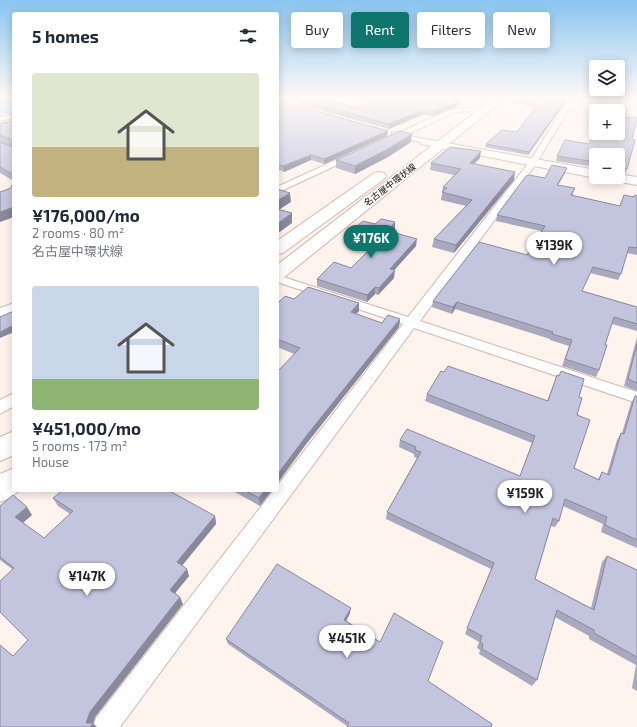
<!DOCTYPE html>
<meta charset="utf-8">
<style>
:root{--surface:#fff;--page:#f2f2f3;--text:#1f2937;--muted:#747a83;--accent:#0f766e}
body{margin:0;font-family:"Exo 2","Noto Sans JP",sans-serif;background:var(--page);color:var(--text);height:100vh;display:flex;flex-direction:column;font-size:15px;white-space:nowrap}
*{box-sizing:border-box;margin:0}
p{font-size:13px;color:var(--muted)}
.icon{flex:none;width:22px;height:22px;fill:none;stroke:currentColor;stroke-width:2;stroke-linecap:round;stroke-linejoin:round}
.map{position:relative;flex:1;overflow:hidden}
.panel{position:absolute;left:12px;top:12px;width:267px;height:480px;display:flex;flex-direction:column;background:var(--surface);border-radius:4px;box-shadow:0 2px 10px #0003}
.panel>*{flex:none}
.banner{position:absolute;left:291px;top:12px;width:286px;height:36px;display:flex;gap:8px}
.tools{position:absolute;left:589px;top:60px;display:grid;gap:8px}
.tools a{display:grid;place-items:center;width:36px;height:36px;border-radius:4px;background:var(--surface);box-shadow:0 2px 10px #0003;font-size:20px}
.price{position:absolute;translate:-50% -34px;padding:0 9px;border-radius:14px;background:#fff;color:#222;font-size:13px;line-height:26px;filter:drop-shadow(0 1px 2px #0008)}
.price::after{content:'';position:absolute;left:50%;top:24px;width:12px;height:9px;margin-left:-6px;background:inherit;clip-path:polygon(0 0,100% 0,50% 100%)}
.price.active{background:var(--accent);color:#fff}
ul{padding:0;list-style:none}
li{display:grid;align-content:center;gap:8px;height:212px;padding:0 20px}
li span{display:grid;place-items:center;height:124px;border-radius:4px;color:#555}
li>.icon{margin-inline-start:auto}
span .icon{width:72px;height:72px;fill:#fffc;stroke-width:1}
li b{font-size:17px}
h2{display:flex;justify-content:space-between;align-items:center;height:48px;padding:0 20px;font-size:17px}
.pill{padding:0 14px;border-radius:4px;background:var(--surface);box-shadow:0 2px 10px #0003;font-size:14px;line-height:36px}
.pill.active{background:var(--accent);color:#fff}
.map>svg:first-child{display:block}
.water{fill:#9bdcfb}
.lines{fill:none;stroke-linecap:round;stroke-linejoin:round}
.stream{fill:#9bdcfb;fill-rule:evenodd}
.street-casing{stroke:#d3b6ab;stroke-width:2}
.secondary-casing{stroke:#d3b6ab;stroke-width:2}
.primary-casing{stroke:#d3b6ab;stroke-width:2}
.street{fill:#fff;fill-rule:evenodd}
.secondary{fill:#fff;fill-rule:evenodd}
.primary{fill:#fff;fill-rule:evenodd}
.wall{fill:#a8a9bf}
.shaded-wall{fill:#88899b}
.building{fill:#c3c4de;stroke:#88899b}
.labels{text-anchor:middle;stroke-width:3;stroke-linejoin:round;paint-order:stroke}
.far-street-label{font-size:9px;fill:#160c08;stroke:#fff}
</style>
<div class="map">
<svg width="637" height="727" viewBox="0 0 637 727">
<rect width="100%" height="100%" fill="#fff3ee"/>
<path class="water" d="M 0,97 L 14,97 L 14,112 L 0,115 Z"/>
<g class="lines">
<g class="stream">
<path d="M 455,111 L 456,112 L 404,137 L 402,136 Z"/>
<path d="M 340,163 L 342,164 L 277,194 L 277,192 Z"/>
</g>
<g class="street-casing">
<g id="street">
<path d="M 300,97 L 310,97 L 277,109 L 277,105 Z"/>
<path d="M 570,97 L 576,97 L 536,164 L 420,321 L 637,392 L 637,403 L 414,328 L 120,727 L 93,727 L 96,718 L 274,490 L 277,490 L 277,486 L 403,324 L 277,282 L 277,275 L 408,317 L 530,161 Z"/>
<path d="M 469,108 L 472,110 L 471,111 L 455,112 L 406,135 L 428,140 L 428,144 L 400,137 L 388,142 L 384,140 L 392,135 L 392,132 L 398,133 L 452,109 Z"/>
<path d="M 14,114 L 14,118 L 0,121 L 0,117 Z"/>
<path d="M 349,154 L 356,156 L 277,193 L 277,187 Z"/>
<path d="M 14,303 L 14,312 L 0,317 L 0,308 Z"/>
<path d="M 14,393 L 14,406 L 0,414 L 0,400 Z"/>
</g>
</g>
<g class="secondary-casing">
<g id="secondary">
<path d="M 425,139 L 596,170 L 596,177 L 598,177 L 596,178 L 421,144 L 420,142 Z"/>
<path d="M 618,174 L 637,177 L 637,185 L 609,180 L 607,177 L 618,177 Z"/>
</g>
</g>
<g class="primary-casing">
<g id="primary">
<path d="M 495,97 L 507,97 L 283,278 L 277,279 L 277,265 Z"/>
<path d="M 379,172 L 384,173 L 386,176 L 384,179 L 283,253 L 277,254 L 277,241 L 374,173 Z"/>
<path d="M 14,431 L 14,455 L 0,461 L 0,437 Z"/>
<path d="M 14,468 L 14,490 L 20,490 L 10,498 L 0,502 L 0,474 Z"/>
</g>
</g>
<use href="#street" class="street"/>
<use href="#secondary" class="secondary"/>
<use href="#primary" class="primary"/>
</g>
<g class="wall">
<path d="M 277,97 L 293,97 L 285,100 L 277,99 Z"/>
<path d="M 384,97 L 457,97 L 453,100 L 458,106 L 433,116 L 422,115 L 389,129 L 297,104 L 297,99 L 356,108 Z"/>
<path d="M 521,97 L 569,97 L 528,155 L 485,147 L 486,144 L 517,132 L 536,107 L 519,104 Z"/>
<path d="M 277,100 L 388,131 L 387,136 L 324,164 L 311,160 L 284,172 L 277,169 Z"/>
<path d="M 14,112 L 14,181 L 0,173 L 0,142 L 12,147 L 0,142 L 0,124 L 12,121 L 12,120 L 10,113 Z"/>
<path d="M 632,139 L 627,169 L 625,174 L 618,171 L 618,155 L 596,155 L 596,167 L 556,161 L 557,156 L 589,144 Z"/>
<path d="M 411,142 L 388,157 L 355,174 L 336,168 L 336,160 Z"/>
<path d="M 480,158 L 474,164 L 514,180 L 454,253 L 432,247 L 434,239 L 466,206 L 441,200 L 443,187 L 454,175 L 430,170 L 431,163 Z"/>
<path d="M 567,168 L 565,173 L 558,185 L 575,188 L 572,196 L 620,206 L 624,195 L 634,197 L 637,196 L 637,255 L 627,253 L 621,274 L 618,280 L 590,273 L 582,291 L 637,307 L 637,331 L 612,324 L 605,345 L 599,370 L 596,377 L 562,366 L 569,346 L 550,340 L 550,339 L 455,309 L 452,314 L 432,307 L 433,301 L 527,255 L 541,231 L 496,221 L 497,215 L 545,178 Z"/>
<path d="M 395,222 L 395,233 L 416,246 L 394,270 L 394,278 L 378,295 L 375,294 L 367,302 L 317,286 L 317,279 L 351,268 L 375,245 L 351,238 L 351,231 L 375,224 Z"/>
<path d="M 294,299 L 359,303 L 359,311 L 356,314 L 382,323 L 400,319 L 399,327 L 307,443 L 294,354 L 277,347 L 277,304 Z"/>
<path d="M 637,337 L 637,391 L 624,386 Z"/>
<path d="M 557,375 L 579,397 L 574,468 L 598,479 L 602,472 L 607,474 L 617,440 L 621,433 L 622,433 L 631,403 L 635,396 L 637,396 L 637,548 L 601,532 L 603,524 L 563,506 L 559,521 L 555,527 L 551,526 L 535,579 L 591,608 L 602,562 L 607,556 L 637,570 L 637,691 L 632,688 L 636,665 L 589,639 L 589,636 L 555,617 L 537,680 L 532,686 L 479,654 L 480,650 L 477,648 L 479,642 L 465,634 L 491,569 L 386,519 L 387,512 L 417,458 L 414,457 L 414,454 L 399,447 L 400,440 L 520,476 L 532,443 L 425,401 L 427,394 L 547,401 Z"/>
<path d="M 231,490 L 272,490 L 260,506 Z"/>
<path d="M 53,498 L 215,516 L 216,524 L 182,566 L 189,576 L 175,593 L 183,604 L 95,717 L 93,723 L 97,727 L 0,727 L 13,656 L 28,640 L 12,569 L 0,560 L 0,506 L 32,515 L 23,523 L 44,538 L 70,514 L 58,506 Z"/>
<path d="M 350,613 L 346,621 L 380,642 L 347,726 L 228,644 L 226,639 Z"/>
</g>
<g class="shaded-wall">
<path d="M 285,97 L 293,97 L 285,100 Z"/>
<path d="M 448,97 L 457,97 L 446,103 L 446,98 Z"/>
<path d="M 567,97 L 569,97 L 528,155 L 529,152 Z"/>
<path d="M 459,101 L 458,106 L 433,116 L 434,111 Z"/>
<path d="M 422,110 L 422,115 L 389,129 L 389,124 Z"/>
<path d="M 388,131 L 387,136 L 324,164 L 324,159 Z"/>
<path d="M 412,134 L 411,142 L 388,157 L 355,174 L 355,166 Z"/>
<path d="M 481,151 L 480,158 L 468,170 L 470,163 Z"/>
<path d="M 311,155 L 311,160 L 284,172 L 283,166 Z"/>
<path d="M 567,168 L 565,173 L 555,190 L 557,185 Z"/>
<path d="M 515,172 L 514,180 L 454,253 L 456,245 Z"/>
<path d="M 290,193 L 291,202 L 277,211 L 277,201 Z"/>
<path d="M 14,207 L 14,217 L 0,222 L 0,212 Z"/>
<path d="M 292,213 L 292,223 L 277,234 L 277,224 Z"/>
<path d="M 395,222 L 395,229 L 390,228 Z"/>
<path d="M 417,239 L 416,246 L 389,276 L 390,269 Z"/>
<path d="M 395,270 L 394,278 L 378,295 L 379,288 Z"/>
<path d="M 375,287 L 375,294 L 367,302 L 367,295 Z"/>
<path d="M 457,302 L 455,309 L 452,314 L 453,307 Z"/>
<path d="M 359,303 L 359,311 L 351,319 L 351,312 Z"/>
<path d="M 400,319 L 399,327 L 307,443 L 277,484 L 277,475 L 307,435 Z"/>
<path d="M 14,325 L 14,332 L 0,338 L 0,332 Z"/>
<path d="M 265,490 L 272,490 L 260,506 L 259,498 Z"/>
<path d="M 27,507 L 32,515 L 20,525 L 15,517 Z"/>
<path d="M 215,516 L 216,524 L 179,569 L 177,562 Z"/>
<path d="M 187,569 L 189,576 L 172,597 L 170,590 Z"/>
<path d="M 180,597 L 183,604 L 95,717 L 93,724 L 97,727 L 90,727 L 86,723 L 90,712 Z"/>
<path d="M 351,608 L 350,613 L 344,626 L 344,620 Z"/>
</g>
<g class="building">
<path d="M 300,97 L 318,97 L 356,108 L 384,97 L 448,97 L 446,98 L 459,101 L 434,111 L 422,110 L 389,124 L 297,99 Z"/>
<path d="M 521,97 L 567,97 L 529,152 L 486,144 L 502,130 L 517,132 L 538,104 L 519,102 L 522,99 L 520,98 Z"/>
<path d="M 277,100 L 388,131 L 324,159 L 311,155 L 283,166 L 277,164 Z"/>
<path d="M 14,112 L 14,116 L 10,113 Z"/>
<path d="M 618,116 L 637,118 L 632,139 L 635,140 L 627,169 L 618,166 L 618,155 L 596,155 L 596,162 L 557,156 L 565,140 L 589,144 L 596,128 L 596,133 L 618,133 Z"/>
<path d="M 13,118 L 14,118 L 14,175 L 0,167 L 0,142 L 12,147 L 12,140 L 0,135 L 0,124 L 12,121 Z"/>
<path d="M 400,131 L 412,134 L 388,149 L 355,166 L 336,160 Z"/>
<path d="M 450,147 L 481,151 L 470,163 L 515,172 L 456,245 L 434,239 L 472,200 L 442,192 L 447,188 L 443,187 L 461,169 L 431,163 Z"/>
<path d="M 552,165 L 567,168 L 557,185 L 575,188 L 571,195 L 620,206 L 624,195 L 634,197 L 635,195 L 637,196 L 637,248 L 629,247 L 621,274 L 593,267 L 582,291 L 637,307 L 637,324 L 614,317 L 605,345 L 607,345 L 599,370 L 565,359 L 572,340 L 552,334 L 553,332 L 457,302 L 453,307 L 433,301 L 479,242 L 527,255 L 545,226 L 497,215 L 526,176 L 529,175 L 545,178 Z"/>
<path d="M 14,184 L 14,207 L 0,212 L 0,192 L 11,188 L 12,185 Z"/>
<path d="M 277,189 L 290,193 L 277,201 Z"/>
<path d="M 277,209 L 292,213 L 277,224 Z"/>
<path d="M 381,219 L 395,222 L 390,228 L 395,229 L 392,232 L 417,239 L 390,269 L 395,270 L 379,288 L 375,287 L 367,295 L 317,279 L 334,262 L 351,268 L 380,239 L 351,231 L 363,221 L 375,224 Z"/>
<path d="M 308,287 L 359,303 L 351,312 L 382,323 L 388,315 L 400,319 L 307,435 L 277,475 L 277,372 L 300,348 L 277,339 L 277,304 L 285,296 L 294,299 Z"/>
<path d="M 14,311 L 14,325 L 0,332 L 0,317 Z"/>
<path d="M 637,344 L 637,383 L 628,379 Z"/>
<path d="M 448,366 L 548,401 L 557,375 L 559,376 L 561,371 L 584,379 L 579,397 L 582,398 L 577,415 L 590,420 L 574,468 L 599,480 L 602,472 L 609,475 L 621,433 L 624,434 L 635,396 L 637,396 L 637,540 L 605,525 L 607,517 L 565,499 L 559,521 L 553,518 L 535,579 L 594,610 L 607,556 L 637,570 L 637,657 L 594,633 L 594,630 L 557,610 L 537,680 L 482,649 L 483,644 L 480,642 L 482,636 L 467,628 L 494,563 L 387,512 L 421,452 L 415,450 L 416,447 L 400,440 L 407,429 L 520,476 L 535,436 L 427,394 L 441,371 L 444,372 Z"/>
<path d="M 63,490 L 168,490 L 215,516 L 177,562 L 187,569 L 170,590 L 180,597 L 90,712 L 86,723 L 93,723 L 90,727 L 0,727 L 0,645 L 13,656 L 28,640 L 0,612 L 0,581 L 14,568 L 0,557 L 0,506 L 13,495 L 27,507 L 15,517 L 44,538 L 73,511 L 53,498 Z"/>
<path d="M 244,490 L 265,490 L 259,498 Z"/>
<path d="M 277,564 L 351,608 L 344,620 L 380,642 L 394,613 L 443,642 L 428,681 L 492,724 L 491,727 L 347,727 L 349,723 L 226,639 Z"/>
</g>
<linearGradient id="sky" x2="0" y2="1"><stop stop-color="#89c4f0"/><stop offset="0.49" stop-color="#fffaf7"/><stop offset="1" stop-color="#fffaf7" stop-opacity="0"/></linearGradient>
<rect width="637" height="199" fill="url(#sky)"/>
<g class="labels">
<g class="far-street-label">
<text transform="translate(390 185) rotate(-38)" y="3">名古屋中環状線</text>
</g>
</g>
</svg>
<div class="tools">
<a><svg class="icon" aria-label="layers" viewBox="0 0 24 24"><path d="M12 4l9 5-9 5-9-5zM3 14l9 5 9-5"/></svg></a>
<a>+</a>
<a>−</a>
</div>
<b class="price active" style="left:371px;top:259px">¥176K</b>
<b class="price" style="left:554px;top:266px">¥139K</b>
<b class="price" style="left:525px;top:514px">¥159K</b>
<b class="price" style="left:87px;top:597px">¥147K</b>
<b class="price" style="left:347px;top:659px">¥451K</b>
<div class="banner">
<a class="pill">Buy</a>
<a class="pill active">Rent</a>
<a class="pill">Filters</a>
<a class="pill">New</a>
</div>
<section class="panel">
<h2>5 homes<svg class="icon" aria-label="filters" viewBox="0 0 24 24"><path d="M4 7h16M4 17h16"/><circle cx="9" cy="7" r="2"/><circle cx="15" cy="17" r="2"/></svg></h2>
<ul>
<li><span style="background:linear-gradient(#dfe7d0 60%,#c2b280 0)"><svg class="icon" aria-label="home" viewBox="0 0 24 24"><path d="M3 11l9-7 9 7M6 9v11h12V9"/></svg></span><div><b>¥176,000/mo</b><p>2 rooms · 80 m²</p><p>名古屋中環状線</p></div></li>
<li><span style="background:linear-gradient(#c9d6e8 75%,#8fb573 0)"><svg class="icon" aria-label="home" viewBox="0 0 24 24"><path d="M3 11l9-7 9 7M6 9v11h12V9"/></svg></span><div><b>¥451,000/mo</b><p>5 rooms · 173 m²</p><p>House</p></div></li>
</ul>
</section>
</div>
